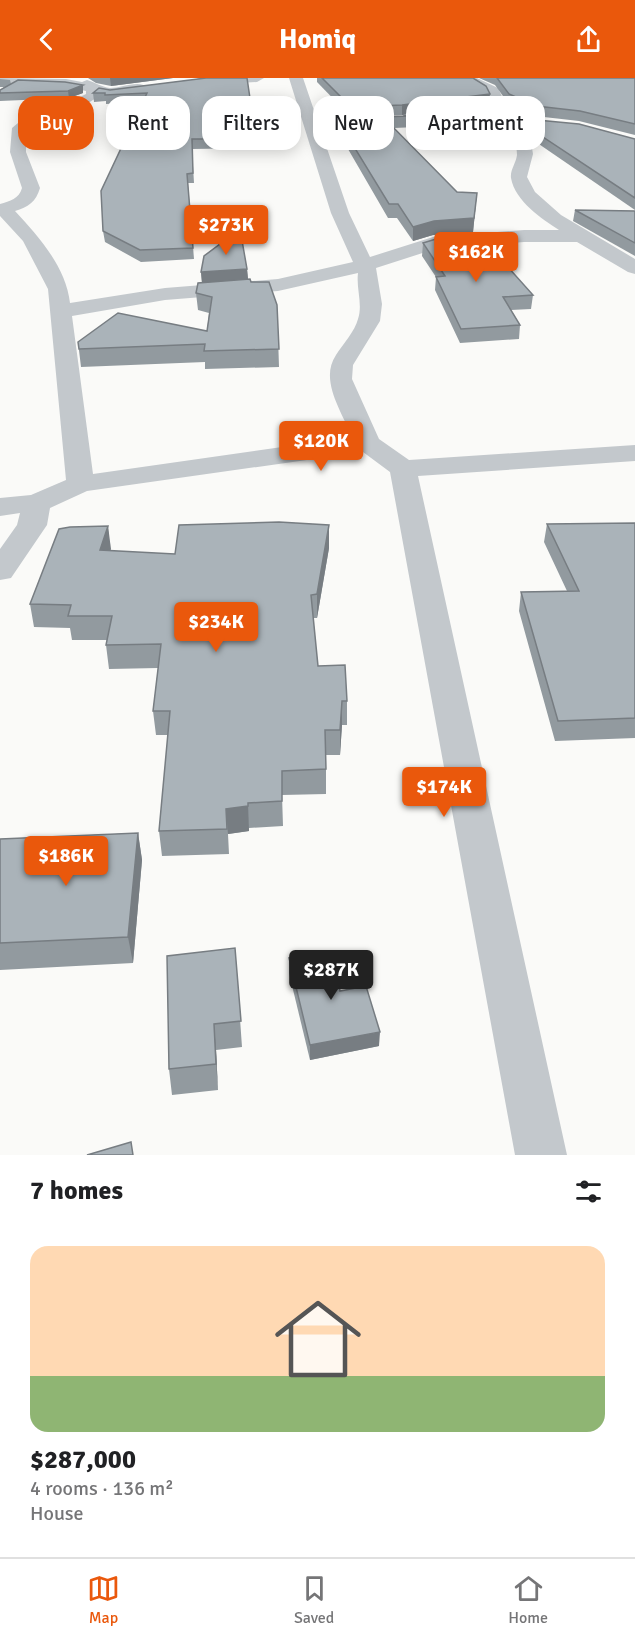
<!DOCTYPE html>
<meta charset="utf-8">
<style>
:root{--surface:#fff;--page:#f6f6f6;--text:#202124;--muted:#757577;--line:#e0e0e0;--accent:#ea580c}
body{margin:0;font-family:Signika,sans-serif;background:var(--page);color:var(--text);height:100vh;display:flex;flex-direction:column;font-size:22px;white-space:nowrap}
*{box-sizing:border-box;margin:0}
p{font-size:20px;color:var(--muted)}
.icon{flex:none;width:33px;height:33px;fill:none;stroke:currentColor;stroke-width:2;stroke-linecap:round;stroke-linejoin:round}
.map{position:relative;height:1077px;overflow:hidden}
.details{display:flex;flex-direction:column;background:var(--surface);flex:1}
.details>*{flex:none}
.hud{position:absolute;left:18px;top:18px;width:600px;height:54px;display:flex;gap:12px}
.price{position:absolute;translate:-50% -51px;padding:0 14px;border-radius:6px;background:var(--accent);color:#fff;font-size:20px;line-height:39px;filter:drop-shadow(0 2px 3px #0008)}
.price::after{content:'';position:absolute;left:50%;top:36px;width:18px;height:14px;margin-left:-9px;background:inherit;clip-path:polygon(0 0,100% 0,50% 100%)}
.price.current{background:#222;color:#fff}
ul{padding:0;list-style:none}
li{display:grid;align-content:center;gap:12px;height:318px;padding:0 30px}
li span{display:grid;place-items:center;height:186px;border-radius:18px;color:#555}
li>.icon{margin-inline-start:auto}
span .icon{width:108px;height:108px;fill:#fffc;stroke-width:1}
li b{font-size:26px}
h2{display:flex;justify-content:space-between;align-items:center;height:72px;padding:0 30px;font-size:26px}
.chip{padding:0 21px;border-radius:18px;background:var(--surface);box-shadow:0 3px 15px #0003;font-size:21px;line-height:54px}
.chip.current{background:var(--accent);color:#fff}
header{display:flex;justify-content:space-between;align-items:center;height:78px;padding:0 30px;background:var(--accent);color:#fff;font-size:27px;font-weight:800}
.dock{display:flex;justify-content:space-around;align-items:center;height:84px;border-top:2px solid var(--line);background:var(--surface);font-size:16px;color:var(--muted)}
.dock a{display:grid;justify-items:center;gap:3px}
.dock .current{color:var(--accent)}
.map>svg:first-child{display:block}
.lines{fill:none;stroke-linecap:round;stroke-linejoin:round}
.minor{fill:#c3c8cc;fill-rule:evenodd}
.wall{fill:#929a9f}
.shaded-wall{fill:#777d82}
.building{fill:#aab3b9;stroke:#777d82;stroke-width:1.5}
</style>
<header><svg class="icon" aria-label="back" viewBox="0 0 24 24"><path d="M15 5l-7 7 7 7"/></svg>Homiq<svg class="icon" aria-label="share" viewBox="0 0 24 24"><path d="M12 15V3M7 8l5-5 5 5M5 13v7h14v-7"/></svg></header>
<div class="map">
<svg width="635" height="1077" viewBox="0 0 635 1077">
<rect width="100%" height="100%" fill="#fafaf8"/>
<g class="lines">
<g class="minor">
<path d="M 0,0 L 66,1 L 82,4 L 87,2 C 95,4 101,9 110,10 C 122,10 139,1 149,10 C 138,19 113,18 99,16 C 93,30 43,35 26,51 L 26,74 L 40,110 C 36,124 28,129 15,133 C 39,159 66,189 70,225 L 165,210 L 278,201 L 353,184 L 331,135 L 289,0 L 303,0 L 349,135 L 370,179 L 433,159 L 524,152 L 559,152 C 542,141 515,123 511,100 C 510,92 516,85 517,77 C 517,71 515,64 514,58 L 523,46 L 495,33 L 487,15 L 460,0 L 477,0 L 498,10 L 506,27 L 538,44 L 530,58 L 533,76 L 527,99 L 535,114 L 561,137 L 635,181 L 635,196 L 628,194 L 577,164 L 524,164 L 435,171 L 376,190 L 382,226 L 380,243 L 353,287 L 352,301 L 379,361 L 409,382 L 635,367 L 635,383 L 418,398 L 567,1077 L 515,1077 L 390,394 L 363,374 L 87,413 L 50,430 L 47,447 L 11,500 L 0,502 L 0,471 L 17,447 L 20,435 L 0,438 L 0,420 L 31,417 L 66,402 L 48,211 L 23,163 L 0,138 L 0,126 C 10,123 19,121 22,110 L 10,74 L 12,50 L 30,35 L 78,20 L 86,16 L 86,13 L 66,9 L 0,7 ZM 358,195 C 356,211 363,226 358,241 C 355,253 343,266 336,277 C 319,302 342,334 352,359 L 93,396 L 72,238 L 165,222 L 278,213 Z"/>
<path d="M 198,0 L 264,0 L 257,4 L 202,7 L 195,3 Z"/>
</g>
</g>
<g class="wall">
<path d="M 85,0 L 173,0 L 111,8 L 96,5 L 88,0 Z"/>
<path d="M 206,0 L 256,61 L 256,70 L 192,71 L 194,105 L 188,105 L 194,181 L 141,184 L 105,164 L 103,153 L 143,24 L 106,26 L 106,23 L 94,24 L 93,15 L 110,12 Z"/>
<path d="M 317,0 L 473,0 L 489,25 L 402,37 L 351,39 L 317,4 Z"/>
<path d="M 479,0 L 635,0 L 635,57 L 579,43 L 535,38 L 508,25 L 495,7 Z"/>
<path d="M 0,1 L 10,2 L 11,6 L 83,15 L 69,20 L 0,23 L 0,12 L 4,9 L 0,9 Z"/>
<path d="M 499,25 L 521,35 L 520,47 L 516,51 L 507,45 L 394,50 L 457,114 L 477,115 L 473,154 L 433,157 L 413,163 L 397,140 L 388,140 L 337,52 L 337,41 L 403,38 Z"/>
<path d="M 533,49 L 635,61 L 635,132 L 533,62 Z"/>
<path d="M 575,132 L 635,133 L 635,178 L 573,143 Z"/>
<path d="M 471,158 L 470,168 L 533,217 L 531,231 L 511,232 L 520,247 L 519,261 L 460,265 L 435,212 L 436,199 L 422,178 L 423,165 Z"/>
<path d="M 247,191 L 248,201 L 277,227 L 279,289 L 205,291 L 205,284 L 81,289 L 78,264 L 207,253 L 209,235 L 198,232 L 196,215 L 202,205 L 201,194 Z"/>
<path d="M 635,445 L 635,660 L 555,663 L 519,533 L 521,514 L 567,513 L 544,464 L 547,446 Z"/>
<path d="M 108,448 L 110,473 L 175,476 L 329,470 L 317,540 L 313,540 L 318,588 L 347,623 L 347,647 L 342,647 L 340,677 L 326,677 L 326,716 L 282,717 L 283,748 L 249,750 L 249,753 L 228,756 L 229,776 L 162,778 L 159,753 L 168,657 L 156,657 L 153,633 L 158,590 L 109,591 L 106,567 L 107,562 L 72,562 L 70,550 L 34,549 L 30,526 Z"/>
<path d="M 138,755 L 142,782 L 133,885 L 0,892 L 0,761 Z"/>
<path d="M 235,870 L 242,969 L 216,972 L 218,1012 L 172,1017 L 169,991 Z"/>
<path d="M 289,880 L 340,913 L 379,968 L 310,982 L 289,895 Z"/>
</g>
<g class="shaded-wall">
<path d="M 110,0 L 173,0 L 111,8 Z"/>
<path d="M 83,7 L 83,15 L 69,20 L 68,13 Z"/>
<path d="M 490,16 L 489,25 L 402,37 L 402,27 Z"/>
<path d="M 521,35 L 520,47 L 516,51 L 517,40 Z"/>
<path d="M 477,115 L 473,154 L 433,157 L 413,163 L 413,149 Z"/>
<path d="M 247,191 L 248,201 L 202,205 L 201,194 Z"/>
<path d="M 329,447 L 329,470 L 317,540 L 317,516 Z"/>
<path d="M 108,448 L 111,471 L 103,495 L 100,472 Z"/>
<path d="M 342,623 L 342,647 L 340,677 L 340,652 Z"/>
<path d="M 248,725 L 249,753 L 228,756 L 226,731 Z"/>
<path d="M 138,755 L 142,782 L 133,885 L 128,859 Z"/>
<path d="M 214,946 L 216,972 L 218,1012 L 216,986 Z"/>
<path d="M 380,954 L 379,968 L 310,982 L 310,967 Z"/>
</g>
<g class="building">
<path d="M 206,0 L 247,0 L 256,61 L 192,61 L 193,95 L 187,96 L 193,170 L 140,172 L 103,153 L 101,113 L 147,15 L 105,17 L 105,15 L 93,15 L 99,10 L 110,12 Z"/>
<path d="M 322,0 L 473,0 L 486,8 L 490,16 L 402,27 L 351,29 Z"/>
<path d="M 497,0 L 635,0 L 635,46 L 580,33 L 536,28 L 509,16 Z"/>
<path d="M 18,2 L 65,4 L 83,7 L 68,13 L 0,15 L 0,12 Z"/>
<path d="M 499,25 L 521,35 L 517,40 L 509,34 L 383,39 L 457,114 L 477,115 L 474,140 L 434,143 L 413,149 L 398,126 L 389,126 L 337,41 L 403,38 Z"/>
<path d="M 537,42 L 579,46 L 635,61 L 635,120 L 534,53 L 533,49 Z"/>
<path d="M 575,132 L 635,133 L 635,165 Z"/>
<path d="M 240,151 L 247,191 L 201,194 L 204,178 Z"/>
<path d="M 471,158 L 470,168 L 489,168 L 533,217 L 503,219 L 520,247 L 461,251 L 436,199 L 445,198 L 423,165 L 436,161 Z"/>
<path d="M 250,201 L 251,204 L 269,204 L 277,227 L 279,271 L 204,273 L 205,266 L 79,271 L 78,264 L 118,235 L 207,253 L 212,219 L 196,215 L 198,205 Z"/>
<path d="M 279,444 L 329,447 L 317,516 L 311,517 L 318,588 L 345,587 L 347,623 L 342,623 L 340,652 L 325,652 L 326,691 L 282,693 L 282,723 L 248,725 L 248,728 L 226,731 L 227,751 L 159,753 L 170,633 L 153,633 L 161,566 L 106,567 L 112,538 L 68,538 L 71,527 L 30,526 L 59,451 L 70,449 L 108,448 L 100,472 L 175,476 L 179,447 Z"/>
<path d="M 635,445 L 635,640 L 558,643 L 521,514 L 579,513 L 547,446 Z"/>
<path d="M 138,755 L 128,859 L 0,865 L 0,761 Z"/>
<path d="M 235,870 L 241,943 L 214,946 L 216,986 L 169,991 L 167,878 Z"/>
<path d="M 333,874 L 340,913 L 366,908 L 380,954 L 310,967 L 289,880 Z"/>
<path d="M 131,1064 L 133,1077 L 87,1077 Z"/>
</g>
</svg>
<b class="price" style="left:226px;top:178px">$273K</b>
<b class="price" style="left:476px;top:205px">$162K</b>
<b class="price" style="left:321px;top:394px">$120K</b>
<b class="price" style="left:216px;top:575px">$234K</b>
<b class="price" style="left:444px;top:740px">$174K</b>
<b class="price" style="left:66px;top:809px">$186K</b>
<b class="price current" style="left:331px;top:923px">$287K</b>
<div class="hud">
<a class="chip current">Buy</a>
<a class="chip">Rent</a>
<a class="chip">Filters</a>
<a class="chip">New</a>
<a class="chip">Apartment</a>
</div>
</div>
<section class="details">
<h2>7 homes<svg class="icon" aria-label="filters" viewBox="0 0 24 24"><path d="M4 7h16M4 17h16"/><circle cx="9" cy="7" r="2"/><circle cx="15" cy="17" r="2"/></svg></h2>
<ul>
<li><span style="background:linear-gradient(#ffd9b3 70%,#8fb573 0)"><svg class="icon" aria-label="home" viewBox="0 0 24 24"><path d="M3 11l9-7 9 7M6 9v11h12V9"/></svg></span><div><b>$287,000</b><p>4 rooms · 136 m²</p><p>House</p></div></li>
</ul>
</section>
<nav class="dock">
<a class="current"><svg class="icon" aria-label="map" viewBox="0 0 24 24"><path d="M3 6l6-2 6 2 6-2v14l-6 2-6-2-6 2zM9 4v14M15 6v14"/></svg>Map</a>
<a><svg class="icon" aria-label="saved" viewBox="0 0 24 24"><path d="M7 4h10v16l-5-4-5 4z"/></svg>Saved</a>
<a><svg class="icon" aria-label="home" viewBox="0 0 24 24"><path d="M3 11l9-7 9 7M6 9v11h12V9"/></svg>Home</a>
</nav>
